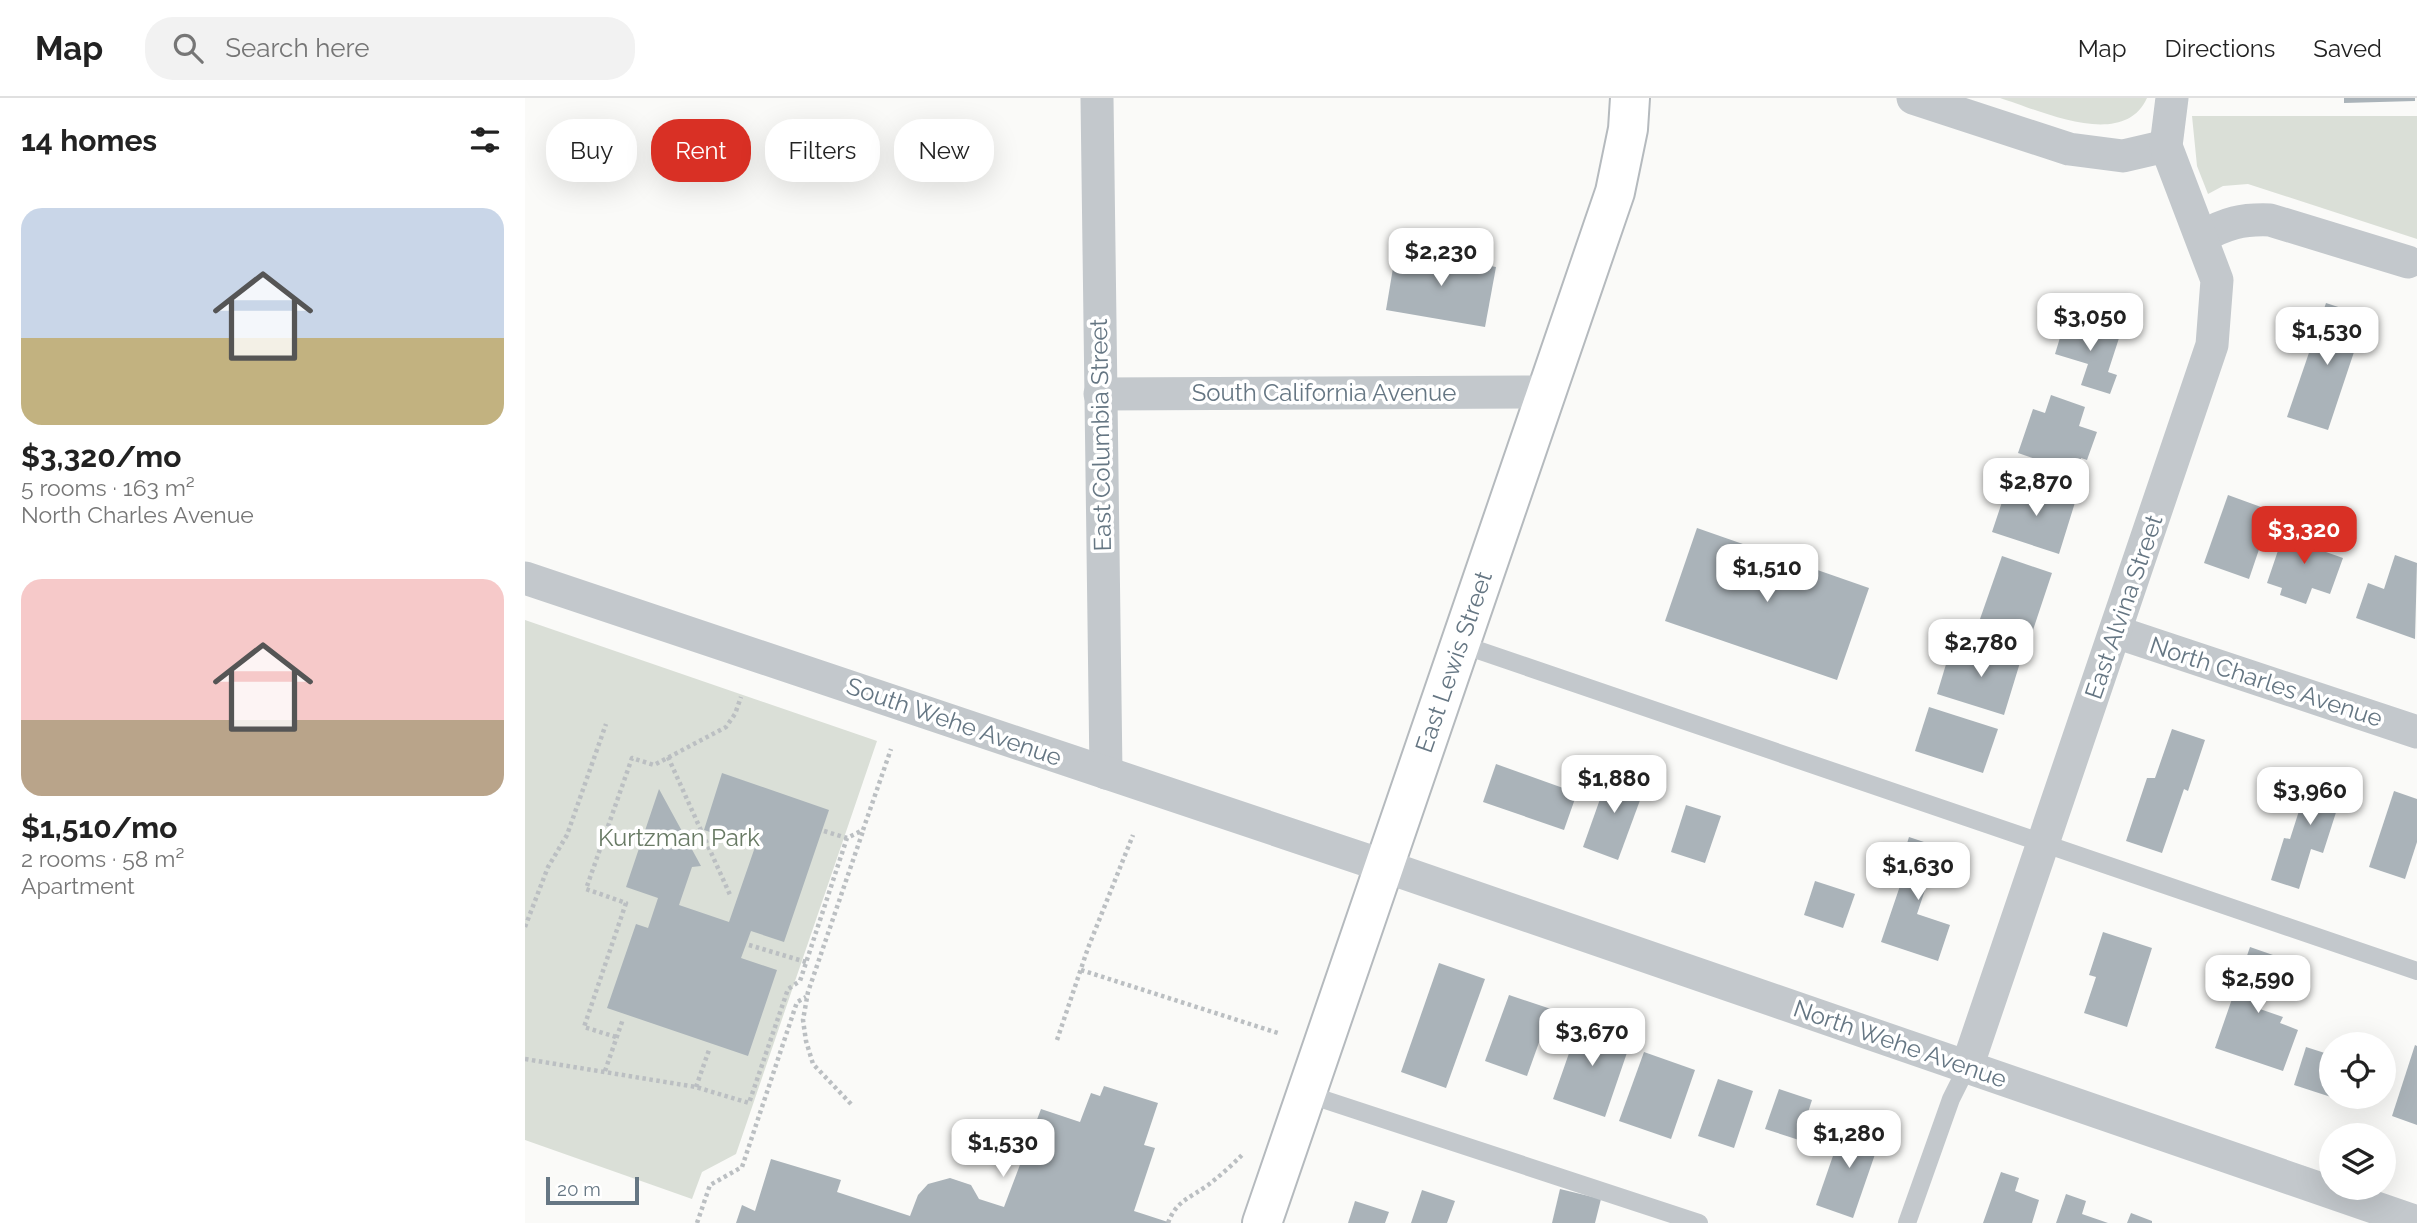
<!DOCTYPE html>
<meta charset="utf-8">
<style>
:root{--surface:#fff;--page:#f2f2f2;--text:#222;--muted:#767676;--line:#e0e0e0;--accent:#d93025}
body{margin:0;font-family:Raleway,sans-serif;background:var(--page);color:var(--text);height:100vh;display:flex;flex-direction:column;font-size:26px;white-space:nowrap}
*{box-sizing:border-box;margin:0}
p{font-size:23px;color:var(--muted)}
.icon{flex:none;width:38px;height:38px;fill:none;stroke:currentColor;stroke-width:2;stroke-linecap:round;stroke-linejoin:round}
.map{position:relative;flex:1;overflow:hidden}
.details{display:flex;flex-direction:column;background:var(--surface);width:525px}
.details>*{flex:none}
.top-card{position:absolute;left:21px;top:21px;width:665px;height:63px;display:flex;gap:14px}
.tools{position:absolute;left:1794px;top:934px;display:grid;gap:14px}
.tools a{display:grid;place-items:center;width:77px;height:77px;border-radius:50%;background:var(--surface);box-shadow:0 7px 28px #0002;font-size:35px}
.scale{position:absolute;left:21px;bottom:18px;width:93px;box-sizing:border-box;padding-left:7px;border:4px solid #657683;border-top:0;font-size:19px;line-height:24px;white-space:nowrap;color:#657683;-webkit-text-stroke:5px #fff;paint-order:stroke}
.price{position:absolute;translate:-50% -60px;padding:0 16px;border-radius:14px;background:#fff;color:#222;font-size:23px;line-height:46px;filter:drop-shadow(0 2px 4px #0008)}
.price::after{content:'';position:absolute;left:50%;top:42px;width:21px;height:16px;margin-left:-10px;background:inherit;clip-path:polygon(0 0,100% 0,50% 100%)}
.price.current{background:var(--accent);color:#fff}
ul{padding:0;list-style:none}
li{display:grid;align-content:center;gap:14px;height:371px;padding:0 21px}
li span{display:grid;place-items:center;height:217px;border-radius:21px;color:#555}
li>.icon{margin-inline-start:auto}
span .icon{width:126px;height:126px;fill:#fffc;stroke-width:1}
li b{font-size:30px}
h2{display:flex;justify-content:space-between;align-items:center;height:84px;padding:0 21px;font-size:30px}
.chip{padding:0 24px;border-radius:28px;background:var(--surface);box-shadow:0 7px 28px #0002;font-size:24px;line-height:63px}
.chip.current{background:var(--accent);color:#fff}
header{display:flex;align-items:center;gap:42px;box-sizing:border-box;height:98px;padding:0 35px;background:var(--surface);border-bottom:2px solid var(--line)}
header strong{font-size:33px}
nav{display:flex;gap:38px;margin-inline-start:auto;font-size:24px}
.search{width:490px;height:63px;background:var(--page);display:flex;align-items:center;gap:18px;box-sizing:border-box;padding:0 24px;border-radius:28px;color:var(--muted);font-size:26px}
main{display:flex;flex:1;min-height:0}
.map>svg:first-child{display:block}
.green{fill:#dadfd7}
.building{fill:#aab3b9}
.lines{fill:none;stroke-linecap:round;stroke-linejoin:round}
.primary-casing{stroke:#b5babe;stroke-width:42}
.path{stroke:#bbbfc2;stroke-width:4.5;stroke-dasharray:3.5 3.5;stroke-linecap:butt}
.service{stroke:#c3c8cc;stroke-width:18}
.minor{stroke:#c3c8cc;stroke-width:33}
.primary{stroke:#fff;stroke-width:38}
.labels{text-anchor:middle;stroke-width:7;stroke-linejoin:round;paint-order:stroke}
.street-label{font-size:24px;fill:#657683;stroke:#fff}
.park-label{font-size:24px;fill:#687a64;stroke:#fff}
</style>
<header>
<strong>Map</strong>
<div class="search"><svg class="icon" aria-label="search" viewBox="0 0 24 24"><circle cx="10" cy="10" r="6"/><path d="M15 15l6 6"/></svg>Search here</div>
<nav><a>Map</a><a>Directions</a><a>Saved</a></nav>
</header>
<main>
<section class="details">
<h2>14 homes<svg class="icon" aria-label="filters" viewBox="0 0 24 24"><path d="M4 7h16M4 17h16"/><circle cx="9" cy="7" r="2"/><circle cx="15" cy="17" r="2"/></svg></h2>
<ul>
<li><span style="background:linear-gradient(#c9d6e8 60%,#c2b280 0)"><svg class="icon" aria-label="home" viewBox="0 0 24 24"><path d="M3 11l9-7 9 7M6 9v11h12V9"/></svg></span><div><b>$3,320/mo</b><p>5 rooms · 163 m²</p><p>North Charles Avenue</p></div></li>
<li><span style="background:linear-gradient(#f6c9c9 65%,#b9a48a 0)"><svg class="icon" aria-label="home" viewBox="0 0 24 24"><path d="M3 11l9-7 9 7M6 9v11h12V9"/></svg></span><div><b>$1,510/mo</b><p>2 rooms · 58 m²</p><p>Apartment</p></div></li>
</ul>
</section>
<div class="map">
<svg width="1892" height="1125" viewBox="0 0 1892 1125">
<rect width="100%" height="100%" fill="#fafaf8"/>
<g class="green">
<path d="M 1475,0 L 1622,0 C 1598,53 1514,12 1475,0 Z"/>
<path d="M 1667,18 L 1892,18 L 1892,141 L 1723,86 L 1698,88 L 1683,96 L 1672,68 Z"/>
<path d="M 0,522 L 352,643 L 211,1056 L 177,1074 L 167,1101 L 0,1042 Z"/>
</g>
<g class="building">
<path d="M 1819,0 L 1890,0 L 1890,3 L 1819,5 Z"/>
<path d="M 871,152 L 971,169 L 960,229 L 861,212 Z"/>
<path d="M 1801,205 L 1841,218 L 1803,332 L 1762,319 Z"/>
<path d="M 1541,220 L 1595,237 L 1583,274 L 1592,277 L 1585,296 L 1556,287 L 1563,266 L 1530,256 Z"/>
<path d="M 1526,297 L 1560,309 L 1554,328 L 1572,334 L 1562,362 L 1556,360 L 1551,375 L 1493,355 L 1508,311 L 1520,315 Z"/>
<path d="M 1518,387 L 1552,398 L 1534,456 L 1467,434 L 1481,392 L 1513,402 Z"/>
<path d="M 1703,397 L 1747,413 L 1724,481 L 1679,465 Z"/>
<path d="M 1761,429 L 1804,444 L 1801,454 L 1818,460 L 1805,496 L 1787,490 L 1781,506 L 1755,497 L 1757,490 L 1742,485 Z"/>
<path d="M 1172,430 L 1344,490 L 1312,582 L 1140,523 Z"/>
<path d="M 1870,457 L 1892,465 L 1890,541 L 1831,520 L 1843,485 L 1859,491 Z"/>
<path d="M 1477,458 L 1527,475 L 1506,538 L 1455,521 Z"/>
<path d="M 1465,547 L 1497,558 L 1479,617 L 1412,596 L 1425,553 L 1460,564 Z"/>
<path d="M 1404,609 L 1473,631 L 1458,675 L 1390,653 Z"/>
<path d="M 1647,631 L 1680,642 L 1663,693 L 1659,691 L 1637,755 L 1601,743 L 1622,680 L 1630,680 Z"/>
<path d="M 971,666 L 1052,695 L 1039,732 L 958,704 Z"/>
<path d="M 1788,669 L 1822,680 L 1798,755 L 1786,751 L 1774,791 L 1746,782 L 1759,740 L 1765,741 Z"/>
<path d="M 1085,673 L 1121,686 L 1093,762 L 1058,749 Z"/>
<path d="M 197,675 L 304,712 L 259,844 L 226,833 L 216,860 L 252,872 L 223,958 L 82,910 L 111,826 L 123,830 L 133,800 L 101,789 L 134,691 L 176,768 L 167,769 L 154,807 L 204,824 L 230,749 L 179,732 Z"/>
<path d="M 1869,693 L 1892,701 L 1892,744 L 1880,781 L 1844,769 Z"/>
<path d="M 1161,707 L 1196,718 L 1180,765 L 1146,754 Z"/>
<path d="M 1384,739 L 1426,753 L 1414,790 L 1402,786 L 1392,816 L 1425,827 L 1413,863 L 1356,844 L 1378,779 L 1372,777 Z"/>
<path d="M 1290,783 L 1330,796 L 1318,830 L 1279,817 Z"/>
<path d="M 1578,834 L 1627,850 L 1602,929 L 1559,915 L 1571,879 L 1564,877 Z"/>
<path d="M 1725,849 L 1771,865 L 1764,884 L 1743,877 L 1732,910 L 1758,919 L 1755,925 L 1773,932 L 1758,973 L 1690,950 Z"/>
<path d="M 914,865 L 960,881 L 921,990 L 876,974 Z"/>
<path d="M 984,897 L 1026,911 L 1002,978 L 960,963 Z"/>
<path d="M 1057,918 L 1088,928 L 1085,936 L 1106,943 L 1080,1019 L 1028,1001 Z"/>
<path d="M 1890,947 L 1892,948 L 1892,1027 L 1867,1018 Z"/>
<path d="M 1781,949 L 1806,957 L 1806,999 L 1769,987 Z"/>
<path d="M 1119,954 L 1170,972 L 1146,1041 L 1094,1023 Z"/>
<path d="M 1193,981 L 1228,993 L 1209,1050 L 1173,1038 Z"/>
<path d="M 579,988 L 633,1005 L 619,1047 L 630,1050 L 609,1113 L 646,1125 L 211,1125 L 217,1107 L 230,1113 L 246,1061 L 316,1082 L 312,1094 L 385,1118 L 393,1097 L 403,1086 L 425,1080 L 446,1087 L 454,1101 L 479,1109 L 516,1011 L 555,1024 L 566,995 L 575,998 Z"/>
<path d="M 1254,991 L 1287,1002 L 1274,1042 L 1240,1031 Z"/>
<path d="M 1320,1023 L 1357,1036 L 1328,1120 L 1291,1107 Z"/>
<path d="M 1476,1074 L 1494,1080 L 1490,1093 L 1514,1102 L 1507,1125 L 1458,1125 Z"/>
<path d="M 1035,1091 L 1076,1101 L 1070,1125 L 1027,1125 Z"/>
<path d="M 897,1092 L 930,1103 L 922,1125 L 886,1125 Z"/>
<path d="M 1541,1096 L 1561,1103 L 1557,1116 L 1583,1125 L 1531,1125 Z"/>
<path d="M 830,1103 L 864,1114 L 860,1125 L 823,1125 Z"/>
<path d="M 1606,1115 L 1627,1123 L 1627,1125 L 1602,1125 Z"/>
</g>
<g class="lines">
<g class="primary-casing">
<path id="primary" d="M 737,1125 L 1090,94 L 1103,31 L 1105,0"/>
</g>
<g class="path">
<path d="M 143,659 L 206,799"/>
<path d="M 299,733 L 322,740"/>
<path d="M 0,829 L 23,769 L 42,737 L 81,626"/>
<path d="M 224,847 L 281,864"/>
<path d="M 556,872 L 756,936"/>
<path d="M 91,939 L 59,929 L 101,805 L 61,791 L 107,660 L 129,667 L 201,629 L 210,616 L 216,599"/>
<path d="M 532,942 L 563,850 L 608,737"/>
<path d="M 0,961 L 171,989 L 224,1005 L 263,891 L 275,883 L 322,740 L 338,732 L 366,651"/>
<path d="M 80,973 L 98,921"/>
<path d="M 171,989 L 184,952"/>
<path d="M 326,1006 L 288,966 L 281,943 L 278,922 L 283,894 L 338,733"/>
<path d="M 172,1125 L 185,1087 L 217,1069 L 272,904 L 281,899"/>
<path d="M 643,1125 C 651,1103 665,1100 683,1087 C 695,1078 707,1067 717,1057"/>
</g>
<g class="service">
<path d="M 935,546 L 1892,873"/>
<path d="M 782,996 L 1174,1125"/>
<path d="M 1382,1125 L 1426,1001 L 1442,969"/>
</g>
<g class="minor">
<path d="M 572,0 L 581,675"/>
<path d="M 1388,0 L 1544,51 L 1598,58 L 1641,48"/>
<path d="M 1677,139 C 1701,125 1717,121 1745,122 L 1883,164"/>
<path d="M 575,296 L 1022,294"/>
<path d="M 0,480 L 859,768 L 1892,1124"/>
<path d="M 1591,534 L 1892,634"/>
<path d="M 1442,969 L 1687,247 L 1692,182 L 1641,48 L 1647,0"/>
</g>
<use href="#primary" class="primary"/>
</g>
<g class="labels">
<g class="street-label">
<text x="799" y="303">South California Avenue</text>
<text transform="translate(576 337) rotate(-91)" y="8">East Columbia Street</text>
<text transform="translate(1599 509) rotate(-71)" y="8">East Alvina Street</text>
<text transform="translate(929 564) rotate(-71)" y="8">East Lewis Street</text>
<text transform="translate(1741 584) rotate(18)" y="8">North Charles Avenue</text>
<text transform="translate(429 624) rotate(19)" y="8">South Wehe Avenue</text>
<text transform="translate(1375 946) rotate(19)" y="8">North Wehe Avenue</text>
</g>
<g class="park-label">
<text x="154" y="748">Kurtzman Park</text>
</g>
</g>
</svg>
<div class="tools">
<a><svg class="icon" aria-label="locate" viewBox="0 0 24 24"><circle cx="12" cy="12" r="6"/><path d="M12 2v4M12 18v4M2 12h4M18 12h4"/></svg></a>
<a><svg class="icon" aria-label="layers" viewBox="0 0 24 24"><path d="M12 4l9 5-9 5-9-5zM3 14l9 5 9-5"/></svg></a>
</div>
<div class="scale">20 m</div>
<b class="price" style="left:916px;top:190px">$2,230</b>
<b class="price" style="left:1565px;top:255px">$3,050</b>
<b class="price" style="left:1802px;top:269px">$1,530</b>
<b class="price" style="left:1511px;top:420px">$2,870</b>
<b class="price current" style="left:1779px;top:468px">$3,320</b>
<b class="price" style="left:1242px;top:506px">$1,510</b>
<b class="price" style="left:1456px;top:581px">$2,780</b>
<b class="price" style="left:1089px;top:717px">$1,880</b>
<b class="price" style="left:1785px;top:729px">$3,960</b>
<b class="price" style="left:1393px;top:804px">$1,630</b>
<b class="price" style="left:1733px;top:917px">$2,590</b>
<b class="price" style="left:1067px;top:970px">$3,670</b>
<b class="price" style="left:1324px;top:1072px">$1,280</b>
<b class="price" style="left:478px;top:1081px">$1,530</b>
<div class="top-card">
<a class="chip">Buy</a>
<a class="chip current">Rent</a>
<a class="chip">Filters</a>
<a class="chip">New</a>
</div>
</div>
</main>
